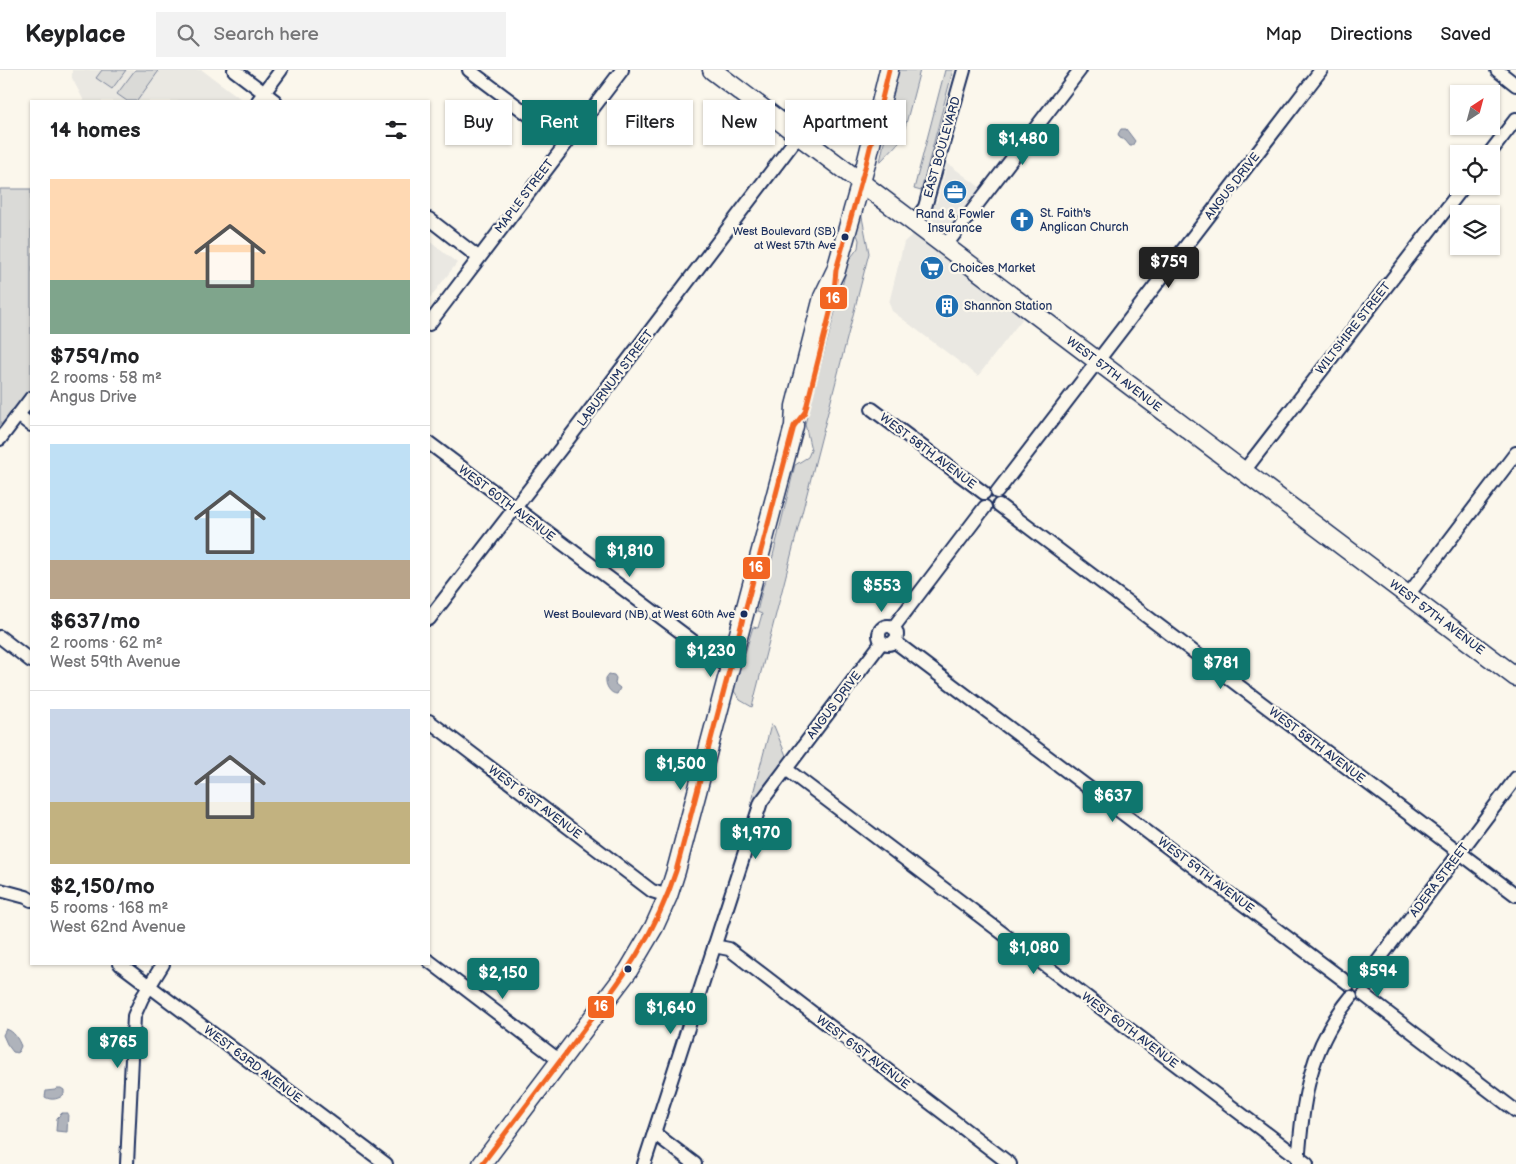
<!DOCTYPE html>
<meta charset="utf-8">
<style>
:root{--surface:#fff;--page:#f2f2f2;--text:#202124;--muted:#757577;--line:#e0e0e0;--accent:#0f766e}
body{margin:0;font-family:"Balsamiq Sans",sans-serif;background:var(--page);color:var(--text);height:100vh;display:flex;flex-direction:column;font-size:19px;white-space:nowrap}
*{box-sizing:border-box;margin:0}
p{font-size:16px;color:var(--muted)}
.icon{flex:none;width:28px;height:28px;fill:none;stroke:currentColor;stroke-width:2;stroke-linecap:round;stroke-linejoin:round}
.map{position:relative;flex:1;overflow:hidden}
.panel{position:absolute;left:30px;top:30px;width:400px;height:865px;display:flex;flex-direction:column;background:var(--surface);border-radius:0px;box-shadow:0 1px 4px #0004}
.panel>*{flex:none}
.guide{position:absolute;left:445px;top:30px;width:475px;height:45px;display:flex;gap:10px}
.needle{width:32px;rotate:36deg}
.controls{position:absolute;left:1450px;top:15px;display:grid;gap:10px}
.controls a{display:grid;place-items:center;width:50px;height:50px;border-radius:0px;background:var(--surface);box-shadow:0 1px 4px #0004;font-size:25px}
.price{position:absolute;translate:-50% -42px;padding:0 11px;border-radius:5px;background:var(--accent);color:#fff;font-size:16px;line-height:32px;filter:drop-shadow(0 1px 2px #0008)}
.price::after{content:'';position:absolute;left:50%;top:30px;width:15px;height:11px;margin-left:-8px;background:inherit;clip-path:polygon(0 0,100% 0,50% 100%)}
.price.selected{background:#222;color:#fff}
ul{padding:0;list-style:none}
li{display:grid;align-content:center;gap:10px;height:265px;padding:0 20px}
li+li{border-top:1px solid var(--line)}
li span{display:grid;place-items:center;height:155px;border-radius:0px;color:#555}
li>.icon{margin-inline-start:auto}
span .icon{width:90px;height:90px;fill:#fffc;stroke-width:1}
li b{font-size:21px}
h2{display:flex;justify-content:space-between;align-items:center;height:60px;padding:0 20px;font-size:21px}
.tag{padding:0 18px;border-radius:0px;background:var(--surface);box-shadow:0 1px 4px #0004;font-size:18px;line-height:45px}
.tag.selected{background:var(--accent);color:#fff}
header{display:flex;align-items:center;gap:30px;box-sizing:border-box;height:70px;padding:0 25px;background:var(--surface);border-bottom:1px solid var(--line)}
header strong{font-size:24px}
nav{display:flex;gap:28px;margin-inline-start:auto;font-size:18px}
.search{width:350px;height:45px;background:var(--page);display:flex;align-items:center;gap:12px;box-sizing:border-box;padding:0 18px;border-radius:0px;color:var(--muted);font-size:19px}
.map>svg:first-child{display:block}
.built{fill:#eae8e2}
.green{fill:#dadad7;stroke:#7a849a}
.water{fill:#afb3bb;stroke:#747e96}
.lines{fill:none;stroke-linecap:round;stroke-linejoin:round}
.street-casing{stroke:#1b2f5e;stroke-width:16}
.secondary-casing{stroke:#1b2f5e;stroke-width:21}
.street{stroke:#fbf7ec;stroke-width:12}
.secondary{stroke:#fbf7ec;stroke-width:18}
.bus-1-casing{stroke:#fbf7ec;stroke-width:9}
.bus-1{stroke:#f26522;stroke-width:5}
.bus-dot{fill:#1b2f5e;stroke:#fbf7ec;stroke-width:2}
.labels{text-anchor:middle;stroke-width:4.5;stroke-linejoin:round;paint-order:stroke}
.bus-label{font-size:11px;fill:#1b2f5e;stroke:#fbf7ec;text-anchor:end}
.street-label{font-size:12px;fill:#1b2f5e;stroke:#fbf7ec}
.poi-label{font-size:12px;fill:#1b2f5e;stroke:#fbf7ec;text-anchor:start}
.line-badge{stroke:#fbf7ec;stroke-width:2}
.badge-label{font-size:14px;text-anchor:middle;font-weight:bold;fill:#fff}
</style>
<header>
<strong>Keyplace</strong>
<div class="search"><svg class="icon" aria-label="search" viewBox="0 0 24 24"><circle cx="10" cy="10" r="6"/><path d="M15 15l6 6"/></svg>Search here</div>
<nav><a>Map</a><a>Directions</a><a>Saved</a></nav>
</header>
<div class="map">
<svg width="1516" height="1094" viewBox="0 0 1516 1094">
<rect width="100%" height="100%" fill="#fbf7ec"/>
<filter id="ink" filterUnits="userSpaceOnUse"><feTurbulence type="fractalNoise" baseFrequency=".02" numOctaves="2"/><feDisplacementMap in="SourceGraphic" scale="10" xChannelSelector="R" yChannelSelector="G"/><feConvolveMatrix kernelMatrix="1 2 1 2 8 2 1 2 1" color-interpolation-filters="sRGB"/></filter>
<g filter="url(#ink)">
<g class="built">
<path d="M 72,0 L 202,0 L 240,28 L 238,31 L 84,31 L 72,8 Z"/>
<path d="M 947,93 L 981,118 L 953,156 L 949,159 L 944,160 L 932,151 L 930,147 L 932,136 L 937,132 Z"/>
<path d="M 913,164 L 923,166 L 937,177 L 940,185 L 1023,248 L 978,306 L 892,241 L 889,233 L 904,172 Z"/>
<path d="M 429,171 L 457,193 L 429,229 Z"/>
</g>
<g class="green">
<path d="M 102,0 L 126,0 L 112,19 L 96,8 Z"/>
<path d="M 135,0 L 156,0 L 158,2 L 137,31 L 127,31 L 117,24 Z"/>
<path d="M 899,0 L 920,0 L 902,69 L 880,92 L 886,63 L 889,63 L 892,50 L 887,48 Z"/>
<path d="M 945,0 L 953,0 L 921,121 L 914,119 Z"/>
<path d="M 0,119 L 31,119 L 31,320 L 0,360 Z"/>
<path d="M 861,142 L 869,183 L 752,637 L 740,630 L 732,618 L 738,598 L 742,593 L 753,557 L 758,558 L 762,544 L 757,542 L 763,516 L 768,506 L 795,395 L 808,387 L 811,380 L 805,354 L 849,190 L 858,178 L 859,170 L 856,162 Z"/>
<path d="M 771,655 L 774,656 L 787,688 L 754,736 L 750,735 Z"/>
</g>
<g class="water">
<path d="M 1121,59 L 1126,59 L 1135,71 L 1132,76 L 1130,76 L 1125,70 L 1120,68 L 1118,64 Z"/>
<path d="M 609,604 L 614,605 L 616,608 L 615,614 L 620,618 L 617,624 C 610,624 605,615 606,608 Z"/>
<path d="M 6,959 C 14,961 18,969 21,976 L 18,983 L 13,982 L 7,974 L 3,965 Z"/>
<path d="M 57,1018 L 61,1018 L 64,1020 L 64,1024 C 60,1029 51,1031 45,1027 L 46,1021 L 55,1020 Z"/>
<path d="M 62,1043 L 68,1043 L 67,1062 L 56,1061 L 57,1048 Z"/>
</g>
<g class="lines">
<g class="street-casing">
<g id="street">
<path d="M 234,0 L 275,31"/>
<path d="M 469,0 L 565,72"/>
<path d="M 1497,0 L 1516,15"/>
<path d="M 258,31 L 281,0"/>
<path d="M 1489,84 L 1516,49"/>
<path d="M 429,149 L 478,187"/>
<path d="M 914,152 L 925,137 L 964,0"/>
<path d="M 946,175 L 1080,0"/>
<path d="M 429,254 L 622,0"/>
<path d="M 872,339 L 984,423"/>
<path d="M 18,345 L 31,355"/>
<path d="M 0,369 L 31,328"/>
<path d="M 429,373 L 730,599"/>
<path d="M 1244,401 L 1464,116"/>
<path d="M 997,422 L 1321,0"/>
<path d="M 999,435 L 1516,825"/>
<path d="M 1408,525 L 1516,383"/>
<path d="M 429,549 L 569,368 L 799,65"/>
<circle cx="888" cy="565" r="9"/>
<path d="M 893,558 L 985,437"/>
<path d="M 0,567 L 31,591"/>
<path d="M 894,571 L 1349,914"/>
<path d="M 429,651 L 652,821 L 668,826"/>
<path d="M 786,699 L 1307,1094"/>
<path d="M 0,820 L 26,827 L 31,830"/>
<path d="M 714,876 L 729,879 L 1010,1094"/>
<path d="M 429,891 L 560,991"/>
<path d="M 120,894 L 386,1094"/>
<path d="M 1362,912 L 1516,708"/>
<path d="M 1364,925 L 1516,1041"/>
<path d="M 654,1063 L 695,1094"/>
<path d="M 127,1094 L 134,946 L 142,928 L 163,894"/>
<path d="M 644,1094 L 761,732 L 882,572"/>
<path d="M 1298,1094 C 1303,1030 1308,979 1351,927"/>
</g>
</g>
<g class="secondary-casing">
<g id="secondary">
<path d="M 712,0 L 1516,607"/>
<path d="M 482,1094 L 628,901 L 654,857 L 668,826 L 676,801 L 794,356 L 795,336 L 823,227 L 836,200 L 866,94 L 889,0"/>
</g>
</g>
<use href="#street" class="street"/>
<use href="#secondary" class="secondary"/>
<g class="bus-1-casing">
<path id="bus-1" d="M 482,1094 C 513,1053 545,1011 576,970 C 618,914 654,869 676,801 L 794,356 L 805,342 L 833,231 L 836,200 L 866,94 L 889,0"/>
</g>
<use href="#bus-1" class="bus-1"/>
</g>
</g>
<defs>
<g id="office-disc" transform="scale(1.25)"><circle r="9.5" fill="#1f6fb2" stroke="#fbf7ec"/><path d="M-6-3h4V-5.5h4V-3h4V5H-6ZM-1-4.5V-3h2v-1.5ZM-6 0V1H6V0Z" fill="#fff"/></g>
<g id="church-disc" transform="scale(1.25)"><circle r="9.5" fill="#1f6fb2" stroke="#fbf7ec"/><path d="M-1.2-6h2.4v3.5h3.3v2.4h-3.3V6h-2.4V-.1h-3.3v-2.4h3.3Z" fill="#fff"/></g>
<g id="supermarket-disc" transform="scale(1.25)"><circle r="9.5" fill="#1f6fb2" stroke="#fbf7ec"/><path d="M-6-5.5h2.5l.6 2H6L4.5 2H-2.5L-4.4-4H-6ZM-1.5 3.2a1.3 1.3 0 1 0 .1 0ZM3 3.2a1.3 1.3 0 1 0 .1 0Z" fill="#fff"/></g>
<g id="building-disc" transform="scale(1.25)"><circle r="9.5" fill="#1f6fb2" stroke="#fbf7ec"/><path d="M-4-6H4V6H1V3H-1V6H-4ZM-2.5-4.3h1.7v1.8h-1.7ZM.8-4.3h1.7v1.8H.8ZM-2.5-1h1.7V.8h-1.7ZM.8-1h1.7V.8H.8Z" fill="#fff"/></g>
</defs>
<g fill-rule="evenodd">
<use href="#office-disc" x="955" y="122"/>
<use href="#church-disc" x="1022" y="150"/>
<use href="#supermarket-disc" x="932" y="198"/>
<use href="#building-disc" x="947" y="236"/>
</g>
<g class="bus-dot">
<circle cx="845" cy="167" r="4.5"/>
<circle cx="744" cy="544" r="4.5"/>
<circle cx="628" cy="899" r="4.5"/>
</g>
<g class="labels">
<g class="bus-label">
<text x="836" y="165">West Boulevard (SB)<tspan x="836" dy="14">at West 57th Ave</tspan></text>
<text x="735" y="548">West Boulevard (NB) at West 60th Ave</text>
</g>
<g class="street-label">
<text transform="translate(942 77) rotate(-74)" y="4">EAST BOULEVARD</text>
<text transform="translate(1232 116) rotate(-52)" y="4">ANGUS DRIVE</text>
<text transform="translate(524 126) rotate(-53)" y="4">MAPLE STREET</text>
<text transform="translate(1353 258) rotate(-52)" y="4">WILTSHIRE STREET</text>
<text transform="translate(1114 304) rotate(37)" y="4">WEST 57TH AVENUE</text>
<text transform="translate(615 308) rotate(-53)" y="4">LABURNUM STREET</text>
<text transform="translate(928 381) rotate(37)" y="4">WEST 58TH AVENUE</text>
<text transform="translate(507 433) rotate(37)" y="4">WEST 60TH AVENUE</text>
<text transform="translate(1437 547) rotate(37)" y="4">WEST 57TH AVENUE</text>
<text transform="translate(834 635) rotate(-53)" y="4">ANGUS DRIVE</text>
<text transform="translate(1317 675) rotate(37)" y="4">WEST 58TH AVENUE</text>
<text transform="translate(535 732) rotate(37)" y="4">WEST 61ST AVENUE</text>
<text transform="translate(1206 805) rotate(37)" y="4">WEST 59TH AVENUE</text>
<text transform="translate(1439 810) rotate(-53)" y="4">ADERA STREET</text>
<text transform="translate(1130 960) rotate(37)" y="4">WEST 60TH AVENUE</text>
<text transform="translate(863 982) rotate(37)" y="4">WEST 61ST AVENUE</text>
<text transform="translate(253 994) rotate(37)" y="4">WEST 63RD AVENUE</text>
</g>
<g class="poi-label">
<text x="1040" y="147">St. Faith's<tspan x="1040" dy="14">Anglican Church</tspan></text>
<text x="955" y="148" text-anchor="middle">Rand &amp; Fowler<tspan x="955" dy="14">Insurance</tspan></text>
<text x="950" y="202">Choices Market</text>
<text x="964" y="240">Shannon Station</text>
</g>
</g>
<g class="line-badge">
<rect x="819" y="216" width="29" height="24" rx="5" fill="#f26522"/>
<rect x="742" y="486" width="29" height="24" rx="5" fill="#f26522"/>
<rect x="587" y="925" width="28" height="24" rx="5" fill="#f26522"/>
</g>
<g class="badge-label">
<text x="833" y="233">16</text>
<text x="756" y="502">16</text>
<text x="601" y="941">16</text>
</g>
</svg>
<div class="controls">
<a><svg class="needle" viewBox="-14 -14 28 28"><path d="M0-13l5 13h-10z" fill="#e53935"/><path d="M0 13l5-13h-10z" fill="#757577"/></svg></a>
<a><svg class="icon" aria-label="locate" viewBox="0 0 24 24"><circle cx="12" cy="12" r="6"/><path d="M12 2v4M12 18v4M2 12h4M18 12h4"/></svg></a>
<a><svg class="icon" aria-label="layers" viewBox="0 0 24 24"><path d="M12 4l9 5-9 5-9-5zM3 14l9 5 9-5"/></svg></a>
</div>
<b class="price" style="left:1023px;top:96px">$1,480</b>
<b class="price selected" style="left:1169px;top:219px">$759</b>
<b class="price" style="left:630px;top:508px">$1,810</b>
<b class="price" style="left:882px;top:543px">$553</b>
<b class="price" style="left:711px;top:608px">$1,230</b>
<b class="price" style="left:1221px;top:620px">$781</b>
<b class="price" style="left:681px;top:721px">$1,500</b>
<b class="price" style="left:1113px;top:753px">$637</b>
<b class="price" style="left:756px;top:790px">$1,970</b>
<b class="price" style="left:1034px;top:905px">$1,080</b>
<b class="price" style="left:1378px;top:928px">$594</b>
<b class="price" style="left:503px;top:930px">$2,150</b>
<b class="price" style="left:671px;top:965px">$1,640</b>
<b class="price" style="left:118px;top:999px">$765</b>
<div class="guide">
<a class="tag">Buy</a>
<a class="tag selected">Rent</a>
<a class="tag">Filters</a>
<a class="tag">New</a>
<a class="tag">Apartment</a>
</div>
<section class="panel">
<h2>14 homes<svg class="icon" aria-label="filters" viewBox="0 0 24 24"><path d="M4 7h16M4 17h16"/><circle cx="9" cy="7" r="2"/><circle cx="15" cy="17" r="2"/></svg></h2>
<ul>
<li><span style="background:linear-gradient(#ffd9b3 65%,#7fa58c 0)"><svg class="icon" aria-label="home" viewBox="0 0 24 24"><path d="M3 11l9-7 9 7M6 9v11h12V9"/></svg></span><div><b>$759/mo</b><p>2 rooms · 58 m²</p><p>Angus Drive</p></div></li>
<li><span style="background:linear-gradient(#bfe0f5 75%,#b9a48a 0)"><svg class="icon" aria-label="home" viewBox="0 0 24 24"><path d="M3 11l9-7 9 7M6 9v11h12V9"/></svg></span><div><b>$637/mo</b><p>2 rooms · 62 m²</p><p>West 59th Avenue</p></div></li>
<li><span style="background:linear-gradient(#c9d6e8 60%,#c2b280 0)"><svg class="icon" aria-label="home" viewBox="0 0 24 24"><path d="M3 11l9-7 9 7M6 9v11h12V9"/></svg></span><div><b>$2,150/mo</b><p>5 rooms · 168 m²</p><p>West 62nd Avenue</p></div></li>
</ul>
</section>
</div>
